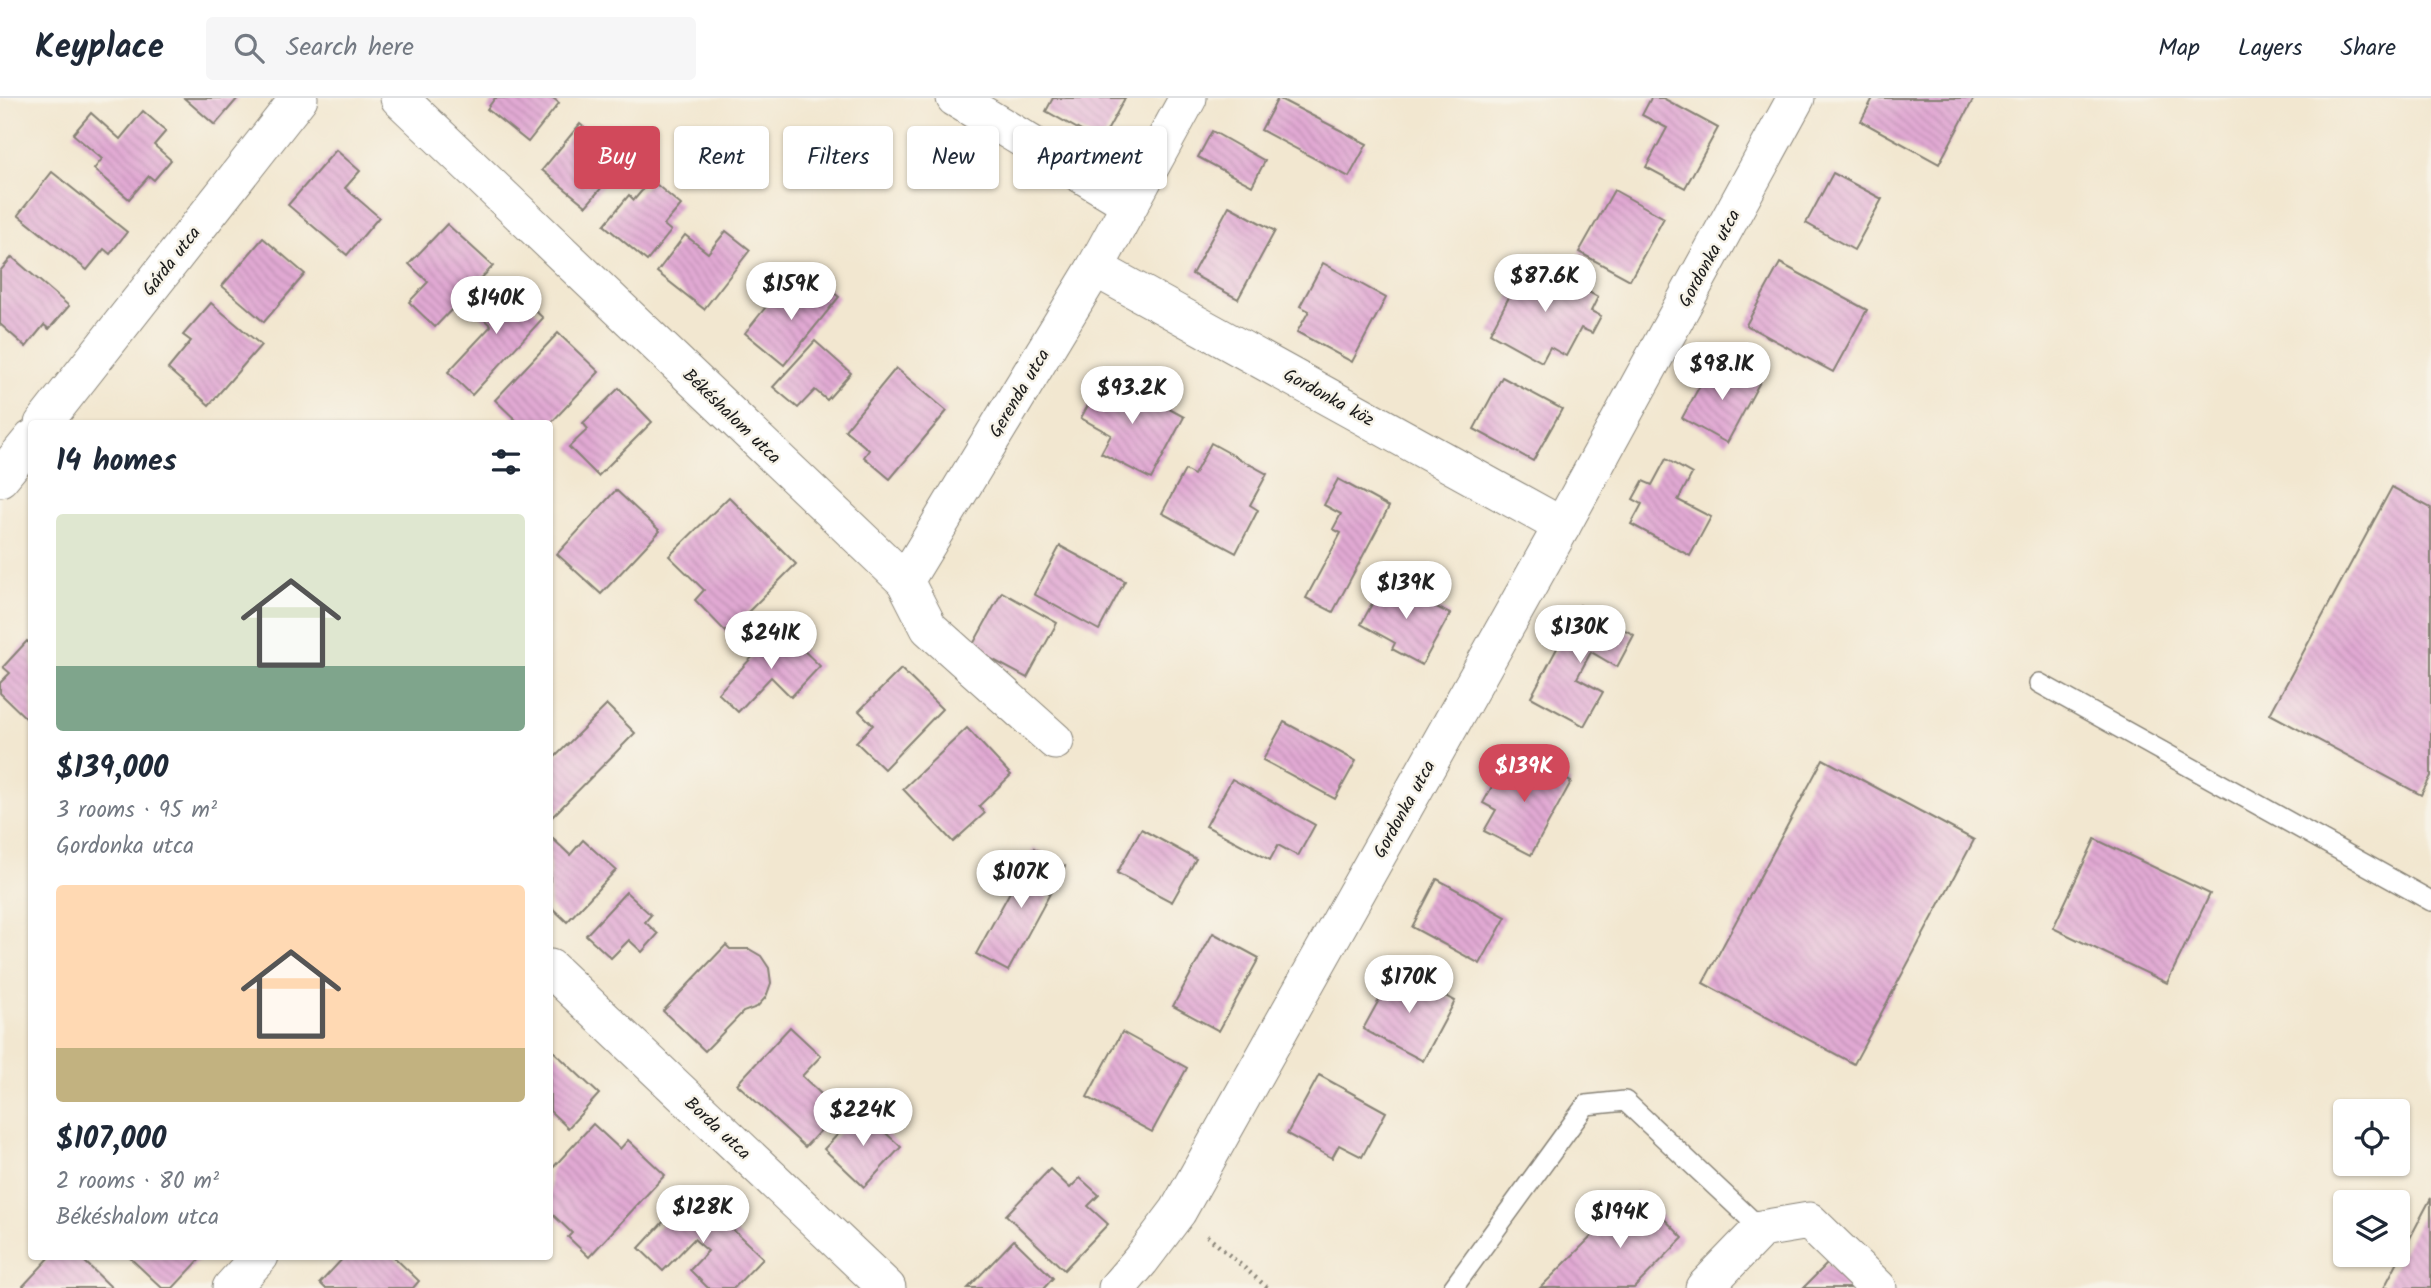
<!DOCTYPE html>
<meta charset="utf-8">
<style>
:root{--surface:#fff;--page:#f6f6f7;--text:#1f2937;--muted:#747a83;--line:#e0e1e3;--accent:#d1495b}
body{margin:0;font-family:Kalam,sans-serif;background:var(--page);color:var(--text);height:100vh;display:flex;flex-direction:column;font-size:26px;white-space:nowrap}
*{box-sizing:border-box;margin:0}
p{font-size:23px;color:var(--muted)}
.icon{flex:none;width:38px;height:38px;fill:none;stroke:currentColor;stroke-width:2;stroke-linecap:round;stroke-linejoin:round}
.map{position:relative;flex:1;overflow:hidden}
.details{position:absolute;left:28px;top:322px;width:525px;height:840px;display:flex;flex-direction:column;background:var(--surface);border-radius:7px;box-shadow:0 2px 5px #0004}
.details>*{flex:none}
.top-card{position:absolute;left:574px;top:28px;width:665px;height:63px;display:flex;gap:14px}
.controls{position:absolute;left:2333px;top:1001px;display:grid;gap:14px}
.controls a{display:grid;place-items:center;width:77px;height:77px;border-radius:7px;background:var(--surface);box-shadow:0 2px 5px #0004;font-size:35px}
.price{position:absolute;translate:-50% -60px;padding:0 16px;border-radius:24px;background:#fff;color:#222;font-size:23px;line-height:46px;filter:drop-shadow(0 2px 4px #0008)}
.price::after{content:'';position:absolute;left:50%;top:42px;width:21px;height:16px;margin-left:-10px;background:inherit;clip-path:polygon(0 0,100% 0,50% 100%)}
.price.selected{background:var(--accent);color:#fff}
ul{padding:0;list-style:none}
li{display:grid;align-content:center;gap:14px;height:371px;padding:0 28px}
li span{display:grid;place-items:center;height:217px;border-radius:7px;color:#555}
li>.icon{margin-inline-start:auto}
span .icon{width:126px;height:126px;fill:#fffc;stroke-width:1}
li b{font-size:30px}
h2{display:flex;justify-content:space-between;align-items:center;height:84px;padding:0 28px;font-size:30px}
.tag{padding:0 24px;border-radius:7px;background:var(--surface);box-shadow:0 2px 5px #0004;font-size:24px;line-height:63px}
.tag.selected{background:var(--accent);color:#fff}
header{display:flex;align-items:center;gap:42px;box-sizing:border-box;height:98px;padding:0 35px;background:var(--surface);border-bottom:2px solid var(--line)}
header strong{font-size:33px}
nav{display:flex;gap:38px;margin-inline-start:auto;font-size:24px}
.search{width:490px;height:63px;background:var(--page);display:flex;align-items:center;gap:18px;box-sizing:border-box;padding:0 24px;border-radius:7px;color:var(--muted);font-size:26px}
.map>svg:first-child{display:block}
.building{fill:url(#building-back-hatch)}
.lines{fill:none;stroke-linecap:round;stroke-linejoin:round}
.lane-casing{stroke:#878276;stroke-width:22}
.street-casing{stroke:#878276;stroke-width:39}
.path{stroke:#878276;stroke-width:4.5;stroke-dasharray:2 5;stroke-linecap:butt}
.lane{stroke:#fff;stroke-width:19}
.street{stroke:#fff;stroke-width:37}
.labels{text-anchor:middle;stroke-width:5;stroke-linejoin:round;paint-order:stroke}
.street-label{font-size:18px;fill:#1c1c1c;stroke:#f7f3e8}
</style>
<header>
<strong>Keyplace</strong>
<div class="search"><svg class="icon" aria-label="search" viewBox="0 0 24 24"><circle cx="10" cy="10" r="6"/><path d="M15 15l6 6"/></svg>Search here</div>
<nav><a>Map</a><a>Layers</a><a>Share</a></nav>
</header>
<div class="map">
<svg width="2431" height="1190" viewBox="0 0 2431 1190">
<defs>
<pattern id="building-back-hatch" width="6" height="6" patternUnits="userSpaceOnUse" patternTransform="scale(1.75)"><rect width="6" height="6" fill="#e1a9d3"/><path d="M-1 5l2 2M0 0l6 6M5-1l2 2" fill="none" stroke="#c091b5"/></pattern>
</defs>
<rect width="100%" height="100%" fill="#f7f3e8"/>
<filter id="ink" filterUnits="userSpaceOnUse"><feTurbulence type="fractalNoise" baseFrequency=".0143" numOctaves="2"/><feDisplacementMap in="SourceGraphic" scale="14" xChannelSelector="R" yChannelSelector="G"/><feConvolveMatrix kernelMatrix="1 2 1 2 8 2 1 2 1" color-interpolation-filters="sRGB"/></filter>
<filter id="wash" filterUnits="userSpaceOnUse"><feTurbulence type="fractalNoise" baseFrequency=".00686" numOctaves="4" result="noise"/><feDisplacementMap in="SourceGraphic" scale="28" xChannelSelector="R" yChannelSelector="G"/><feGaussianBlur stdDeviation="1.57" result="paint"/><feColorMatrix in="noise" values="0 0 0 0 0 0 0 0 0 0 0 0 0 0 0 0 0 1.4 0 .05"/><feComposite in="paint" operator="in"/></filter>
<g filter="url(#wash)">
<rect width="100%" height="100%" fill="#f2e7d0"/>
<g id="blocks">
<g class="building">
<path d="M 184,0 L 238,0 L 215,27 Z"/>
<path d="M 495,0 L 553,0 L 559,5 L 528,44 L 487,11 Z"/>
<path d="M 1053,0 L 1125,0 L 1101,44 L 1046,13 Z"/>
<path d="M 1278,0 L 1367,46 L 1349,79 L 1261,32 Z"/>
<path d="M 1651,0 L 1663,0 L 1718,30 L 1685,90 L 1646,69 L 1667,30 L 1642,17 Z"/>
<path d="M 1873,0 L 1974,0 L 1939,66 L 1861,23 Z"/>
<path d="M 143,13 L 166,33 L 154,47 L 171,62 L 154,82 L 149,78 L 129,101 L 94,71 L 102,61 L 73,36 L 91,15 L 120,41 Z"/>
<path d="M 580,26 L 610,51 L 600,64 L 614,75 L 586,108 L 542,72 Z"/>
<path d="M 1212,33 L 1265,63 L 1252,88 L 1198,59 Z"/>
<path d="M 336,52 L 360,73 L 345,90 L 379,119 L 347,157 L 288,107 Z"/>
<path d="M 52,74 L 127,134 L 110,156 L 104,151 L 87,172 L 18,117 Z"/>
<path d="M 1833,75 L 1882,101 L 1854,152 L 1806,125 Z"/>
<path d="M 651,82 L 681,107 L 664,127 L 671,133 L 647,163 L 604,127 L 629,97 L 634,102 Z"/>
<path d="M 1614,92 L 1664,120 L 1630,182 L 1579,154 Z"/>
<path d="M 1229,108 L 1275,133 L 1238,201 L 1192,176 Z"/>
<path d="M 447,126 L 493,168 L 435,229 L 409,204 L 428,184 L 409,166 Z"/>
<path d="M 726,133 L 750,152 L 704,211 L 657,174 L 685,137 L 708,155 Z"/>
<path d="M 263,140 L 305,176 L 264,224 L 222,188 Z"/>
<path d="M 12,159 L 69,208 L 49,231 L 44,227 L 26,249 L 0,226 L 0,173 Z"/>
<path d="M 1323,165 L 1386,200 L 1352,264 L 1297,234 L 1309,213 L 1300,208 Z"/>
<path d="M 1780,165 L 1867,212 L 1833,274 L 1746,227 Z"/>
<path d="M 1537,166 L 1598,199 L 1591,213 L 1601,218 L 1592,235 L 1581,230 L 1566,258 L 1550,249 L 1542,264 L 1490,235 L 1525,169 L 1533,174 Z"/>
<path d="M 503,182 L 543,220 L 472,297 L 448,274 L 491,228 L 474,212 Z"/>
<path d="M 818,182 L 839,199 L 784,267 L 745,235 L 777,195 L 796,210 Z"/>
<path d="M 211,205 L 261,247 L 209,307 L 168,271 L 191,243 L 183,237 Z"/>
<path d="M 558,235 L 599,274 L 550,326 L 520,326 L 495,302 Z"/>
<path d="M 815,243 L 851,275 L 827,302 L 815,292 L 798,310 L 773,289 Z"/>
<path d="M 1732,266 L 1761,282 L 1727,345 L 1682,320 L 1709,271 L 1725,280 Z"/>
<path d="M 896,270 L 947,313 L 890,381 L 864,359 L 869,352 L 845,332 Z"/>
<path d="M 1105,276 L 1184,319 L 1151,381 L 1101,355 L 1111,337 L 1081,320 Z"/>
<path d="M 1502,279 L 1562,311 L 1533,363 L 1474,331 Z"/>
<path d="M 619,290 L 652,324 L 598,378 L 569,349 L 588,331 L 583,325 Z"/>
<path d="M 1211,345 L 1267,376 L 1250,407 L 1258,412 L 1236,455 L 1162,415 L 1185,372 L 1194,377 Z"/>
<path d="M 1666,361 L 1692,376 L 1678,402 L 1711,419 L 1690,458 L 1631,426 L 1642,406 L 1633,401 L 1643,383 L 1652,387 Z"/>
<path d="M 1338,381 L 1389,409 L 1333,514 L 1306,500 L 1341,435 L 1333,431 L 1341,416 L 1324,407 Z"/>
<path d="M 2392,389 L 2431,410 L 2431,678 L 2421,697 L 2270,616 Z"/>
<path d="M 616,392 L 660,433 L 601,496 L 557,456 Z"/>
<path d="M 729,399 L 796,466 L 727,535 L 695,502 L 704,492 L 669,458 Z"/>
<path d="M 1060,448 L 1125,483 L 1099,532 L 1034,496 Z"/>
<path d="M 1385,482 L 1450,516 L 1422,567 L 1392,551 L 1395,545 L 1361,526 Z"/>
<path d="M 1002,494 L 1057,525 L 1027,580 L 971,550 Z"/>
<path d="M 1580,507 L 1634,537 L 1617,569 L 1591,554 L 1577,580 L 1603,594 L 1584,628 L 1531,599 Z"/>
<path d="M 780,530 L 820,568 L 791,599 L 771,579 L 738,614 L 718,595 Z"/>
<path d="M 27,543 L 32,548 L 32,626 L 0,595 L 0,585 L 10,575 L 3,569 Z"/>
<path d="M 901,571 L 942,611 L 884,671 L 856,644 L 873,627 L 859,613 Z"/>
<path d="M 607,607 L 635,635 L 550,721 L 550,659 L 552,662 Z"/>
<path d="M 1284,624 L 1356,663 L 1335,701 L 1263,662 Z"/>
<path d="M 967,630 L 1011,677 L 979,708 L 985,715 L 953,744 L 903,691 Z"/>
<path d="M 1524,658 L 1571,684 L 1531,757 L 1484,733 L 1496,712 L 1483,705 L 1501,672 L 1513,679 Z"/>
<path d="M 1823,661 L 1974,742 L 1854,966 L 1703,885 Z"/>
<path d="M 1232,681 L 1315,727 L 1298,758 L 1278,747 L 1270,762 L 1206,728 Z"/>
<path d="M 1141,731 L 1196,761 L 1172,804 L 1117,775 Z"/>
<path d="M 550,738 L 570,757 L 583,742 L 616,772 L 567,824 L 550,808 Z"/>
<path d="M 2095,741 L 2210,796 L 2167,885 L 2053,830 Z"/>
<path d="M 1034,750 L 1065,768 L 1008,873 L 976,856 Z"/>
<path d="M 1437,781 L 1506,819 L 1480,866 L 1412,829 Z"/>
<path d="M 626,794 L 651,817 L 645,824 L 658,836 L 642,854 L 629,842 L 611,860 L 586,837 Z"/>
<path d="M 1213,835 L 1259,860 L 1219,933 L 1173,908 Z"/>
<path d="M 726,847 L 730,851 L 749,851 L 761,858 L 769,870 L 771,885 L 766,899 L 757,909 L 743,914 L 705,953 L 663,913 Z"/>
<path d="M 1396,871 L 1455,903 L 1423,963 L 1363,931 Z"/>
<path d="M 790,929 L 821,958 L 802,978 L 839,1013 L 805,1049 L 737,986 Z"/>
<path d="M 1122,934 L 1187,970 L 1152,1034 L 1087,999 Z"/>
<path d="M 550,950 L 599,996 L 568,1030 L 550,1013 Z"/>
<path d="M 1319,977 L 1386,1014 L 1362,1059 L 1339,1047 L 1332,1060 L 1287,1036 Z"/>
<path d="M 861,1012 L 901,1049 L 864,1089 L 824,1051 Z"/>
<path d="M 593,1026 L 620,1051 L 628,1042 L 665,1077 L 589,1159 L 568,1139 L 572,1135 L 550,1114 L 550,1073 Z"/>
<path d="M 1050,1071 L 1070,1090 L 1080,1080 L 1099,1097 L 1088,1108 L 1108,1126 L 1064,1172 L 1006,1117 Z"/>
<path d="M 692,1093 L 763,1160 L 734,1190 L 708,1190 L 690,1172 L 708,1153 L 694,1141 L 663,1173 L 639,1150 Z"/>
<path d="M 1637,1093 L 1683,1140 L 1634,1190 L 1540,1190 Z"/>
<path d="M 2431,1100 L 2431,1190 L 2384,1190 L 2422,1117 Z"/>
<path d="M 1014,1142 L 1053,1180 L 1044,1190 L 968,1190 Z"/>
<path d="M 51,1158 L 79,1158 L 112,1190 L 25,1190 L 23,1188 Z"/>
<path d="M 128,1158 L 203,1158 L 173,1190 L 162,1190 Z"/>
<path d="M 345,1158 L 393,1158 L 419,1183 L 413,1190 L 325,1190 L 320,1185 Z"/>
<path d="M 1828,1165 L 1852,1190 L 1803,1190 Z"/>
</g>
</g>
</g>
<g filter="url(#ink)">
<use href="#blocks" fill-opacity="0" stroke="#878276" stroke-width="2"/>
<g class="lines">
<g class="lane-casing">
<g id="lane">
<path d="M 2039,585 L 2431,803"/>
<path d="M 1453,1190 L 1586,1007 L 1625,1003 L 1761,1131"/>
</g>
</g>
<g class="street-casing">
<g id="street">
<path d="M 399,0 L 905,483 L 929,530 L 1055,643"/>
<path d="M 955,0 L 1129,105"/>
<path d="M 1095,170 L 1562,428"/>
<path d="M 43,326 L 299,0"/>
<path d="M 0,380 L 32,341"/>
<path d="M 905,483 L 1095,170 L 1188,0"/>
<path d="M 550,870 L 887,1190"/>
<path d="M 231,1190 L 260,1158"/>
<path d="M 1117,1190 L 1141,1162 L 1178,1113 L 1562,428 L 1796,0"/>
<path d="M 1704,1190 L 1761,1131 L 1809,1123 L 1878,1190"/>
</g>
</g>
<path class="path" d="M 1207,1138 L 1268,1190"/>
<use href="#lane" class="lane"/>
<use href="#street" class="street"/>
</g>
</g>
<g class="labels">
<g class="street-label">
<text transform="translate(1709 160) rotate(-61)" y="6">Gordonka utca</text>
<text transform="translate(171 163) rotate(-52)" y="6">Gárda utca</text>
<text transform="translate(1019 295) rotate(-59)" y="6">Gerenda utca</text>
<text transform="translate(1329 299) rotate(29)" y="6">Gordonka köz</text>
<text transform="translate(732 318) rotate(44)" y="6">Békéshalom utca</text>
<text transform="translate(1404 711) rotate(-61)" y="6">Gordonka utca</text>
<text transform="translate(718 1030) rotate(43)" y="6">Borda utca</text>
</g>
</g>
</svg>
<div class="controls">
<a><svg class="icon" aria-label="locate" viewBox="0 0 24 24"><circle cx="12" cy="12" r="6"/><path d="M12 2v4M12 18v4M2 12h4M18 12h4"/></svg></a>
<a><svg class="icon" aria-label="layers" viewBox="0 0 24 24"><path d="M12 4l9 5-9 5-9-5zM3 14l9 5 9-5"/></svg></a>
</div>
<b class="price" style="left:1545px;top:216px">$87.6K</b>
<b class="price" style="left:791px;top:224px">$159K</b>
<b class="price" style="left:496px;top:238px">$140K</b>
<b class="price" style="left:1722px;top:304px">$98.1K</b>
<b class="price" style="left:1132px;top:328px">$93.2K</b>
<b class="price" style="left:1406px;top:523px">$139K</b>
<b class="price" style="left:1580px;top:567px">$130K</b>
<b class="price" style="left:771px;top:573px">$241K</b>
<b class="price selected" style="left:1524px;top:706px">$139K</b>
<b class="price" style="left:1021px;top:812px">$107K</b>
<b class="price" style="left:1409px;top:917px">$170K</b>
<b class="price" style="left:863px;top:1050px">$224K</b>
<b class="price" style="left:703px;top:1147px">$128K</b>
<b class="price" style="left:1620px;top:1152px">$194K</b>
<div class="top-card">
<a class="tag selected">Buy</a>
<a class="tag">Rent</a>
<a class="tag">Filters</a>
<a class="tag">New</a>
<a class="tag">Apartment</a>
</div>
<section class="details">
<h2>14 homes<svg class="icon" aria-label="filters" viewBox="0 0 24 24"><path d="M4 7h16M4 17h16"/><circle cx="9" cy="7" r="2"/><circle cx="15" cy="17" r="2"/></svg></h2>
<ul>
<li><span style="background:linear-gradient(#dfe7d0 70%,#7fa58c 0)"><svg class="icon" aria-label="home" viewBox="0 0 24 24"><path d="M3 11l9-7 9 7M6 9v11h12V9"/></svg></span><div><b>$139,000</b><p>3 rooms · 95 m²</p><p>Gordonka utca</p></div></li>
<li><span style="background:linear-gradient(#ffd9b3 75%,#c2b280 0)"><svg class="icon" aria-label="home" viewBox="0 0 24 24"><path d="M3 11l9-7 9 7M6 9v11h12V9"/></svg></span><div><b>$107,000</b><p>2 rooms · 80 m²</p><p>Békéshalom utca</p></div></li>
</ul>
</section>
</div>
